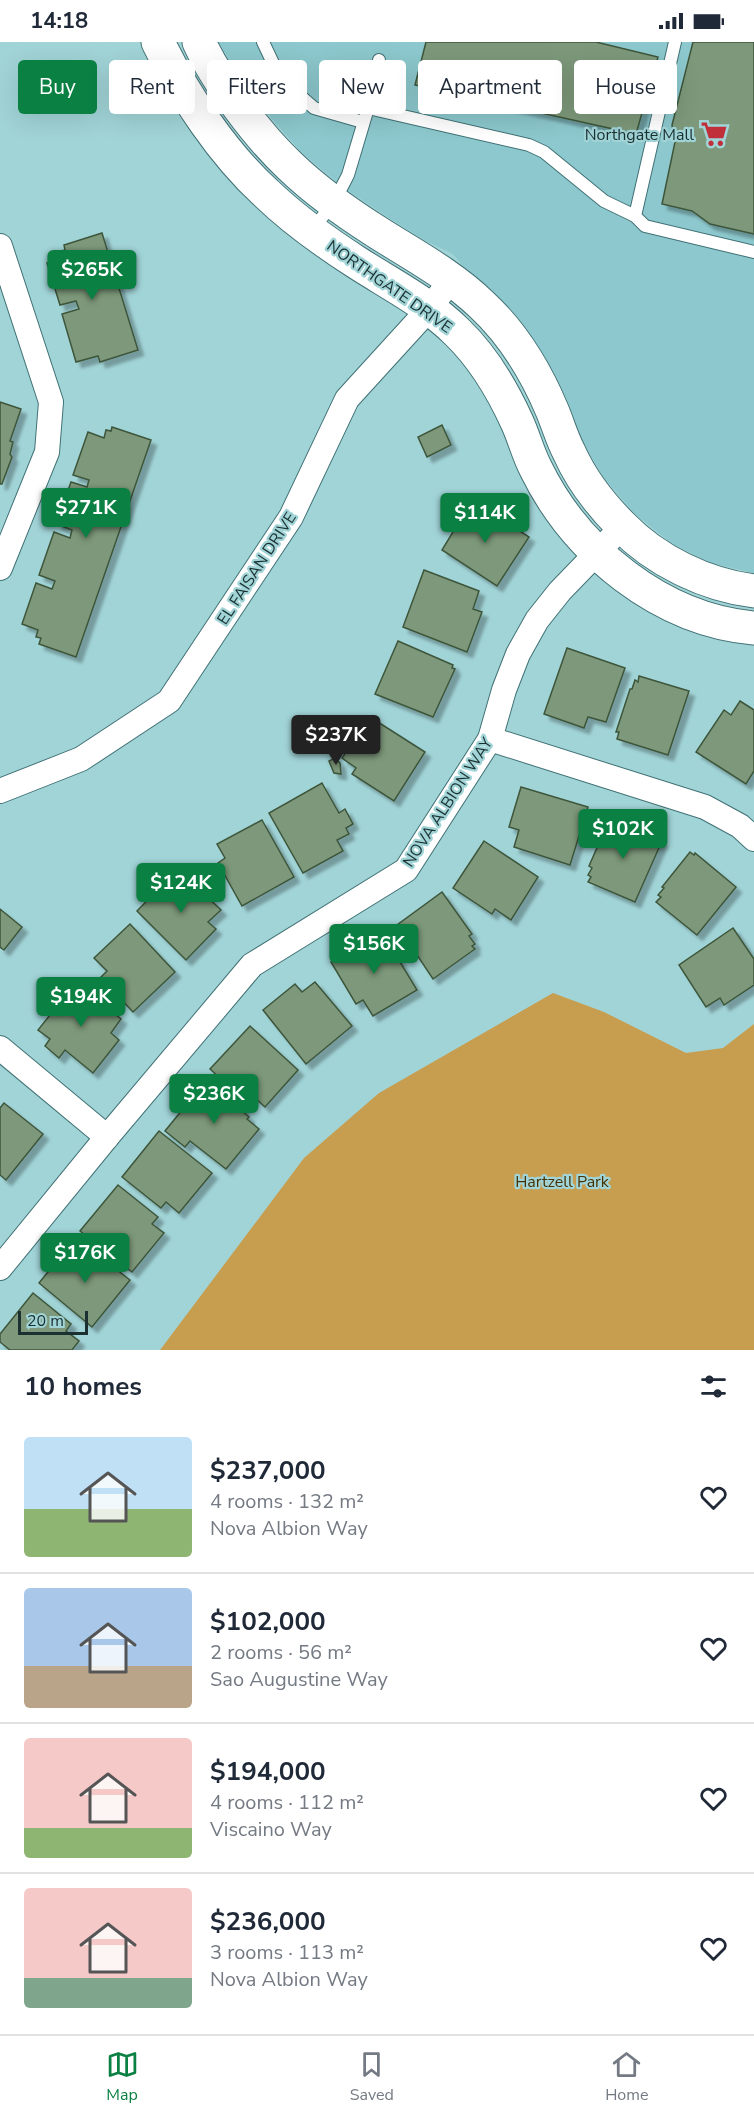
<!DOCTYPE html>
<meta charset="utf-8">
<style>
:root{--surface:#fff;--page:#f6f6f7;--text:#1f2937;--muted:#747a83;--line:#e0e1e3;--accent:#0b8043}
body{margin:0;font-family:"Nunito Sans",sans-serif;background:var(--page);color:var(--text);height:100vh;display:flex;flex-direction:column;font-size:22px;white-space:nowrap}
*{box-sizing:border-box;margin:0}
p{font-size:20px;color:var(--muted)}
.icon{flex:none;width:33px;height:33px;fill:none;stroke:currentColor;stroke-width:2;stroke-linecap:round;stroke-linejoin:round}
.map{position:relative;height:1308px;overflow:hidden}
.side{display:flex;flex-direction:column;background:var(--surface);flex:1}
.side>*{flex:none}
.guide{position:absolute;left:18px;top:18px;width:718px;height:54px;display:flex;gap:12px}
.scale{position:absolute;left:18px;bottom:15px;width:70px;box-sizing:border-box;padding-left:6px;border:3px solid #1b3031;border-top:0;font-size:16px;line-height:21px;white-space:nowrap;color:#1b3031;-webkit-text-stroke:4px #a1d4d7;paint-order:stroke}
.price{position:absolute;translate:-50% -51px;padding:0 14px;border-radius:6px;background:var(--accent);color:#fff;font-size:20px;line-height:39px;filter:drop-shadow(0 2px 3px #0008)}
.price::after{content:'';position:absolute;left:50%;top:36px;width:18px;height:14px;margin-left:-9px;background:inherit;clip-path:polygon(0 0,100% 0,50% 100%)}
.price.current{background:#222;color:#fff}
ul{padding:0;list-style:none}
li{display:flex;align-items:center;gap:18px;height:150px;padding:0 24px}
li+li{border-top:2px solid var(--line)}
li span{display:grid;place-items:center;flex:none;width:168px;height:120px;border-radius:6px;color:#555}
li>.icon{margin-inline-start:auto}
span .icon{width:72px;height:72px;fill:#fffc;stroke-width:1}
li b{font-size:26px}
h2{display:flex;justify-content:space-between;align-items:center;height:72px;padding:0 24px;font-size:26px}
.chip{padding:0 21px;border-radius:6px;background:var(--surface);box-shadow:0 6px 24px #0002;font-size:21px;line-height:54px}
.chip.current{background:var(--accent);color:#fff}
.status{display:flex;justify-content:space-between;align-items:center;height:42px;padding:0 30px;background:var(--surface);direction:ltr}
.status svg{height:16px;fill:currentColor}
.menu{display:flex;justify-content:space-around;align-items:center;height:84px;border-top:2px solid var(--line);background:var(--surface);font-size:16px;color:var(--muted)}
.menu a{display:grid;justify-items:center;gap:3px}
.menu .current{color:var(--accent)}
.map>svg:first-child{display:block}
.built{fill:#8cc8cd}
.green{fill:#c79e50}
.building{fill:#7d987a;stroke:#3e563b;stroke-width:1.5;filter:url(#shadow)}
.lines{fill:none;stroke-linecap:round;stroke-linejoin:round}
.lane-casing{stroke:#407175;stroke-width:14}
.street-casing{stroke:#407175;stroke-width:26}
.secondary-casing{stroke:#407175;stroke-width:35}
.lane{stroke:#fff;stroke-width:12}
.street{stroke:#fff;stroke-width:24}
.secondary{stroke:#fff;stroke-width:33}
.labels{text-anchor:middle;stroke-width:4.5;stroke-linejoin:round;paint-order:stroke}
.poi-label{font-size:16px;fill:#1b3031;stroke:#a1d4d7;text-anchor:end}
.street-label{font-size:16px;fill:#1b3031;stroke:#a1d4d7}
.park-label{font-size:16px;fill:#463103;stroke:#a1d4d7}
</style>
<div class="status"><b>14:18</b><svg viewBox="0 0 49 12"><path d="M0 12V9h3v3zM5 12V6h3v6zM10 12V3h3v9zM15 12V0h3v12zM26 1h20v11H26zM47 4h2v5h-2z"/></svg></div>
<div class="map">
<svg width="754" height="1308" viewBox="0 0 754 1308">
<defs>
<filter id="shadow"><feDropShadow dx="5.5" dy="5.5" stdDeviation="1.5" flood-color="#0004"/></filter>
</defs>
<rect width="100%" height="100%" fill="#a1d4d7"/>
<path class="built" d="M 218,0 L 754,0 L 754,531 L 710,521 L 671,501 L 635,472 L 604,436 L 584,403 L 568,360 L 549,322 L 523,283 L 494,250 L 462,223 L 453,212 L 424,198 L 386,174 L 344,146 L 302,111 L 271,76 L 242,38 Z"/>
<path class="green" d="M 553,951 L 604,970 L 686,1011 L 723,1006 L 754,982 L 754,1308 L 160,1308 L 304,1116 L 379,1051 Z"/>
<g class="building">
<path d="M 426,0 L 596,0 L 658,15 L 636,92 L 415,43 Z"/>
<path d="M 693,0 L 754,0 L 754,192 L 710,182 L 692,169 L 662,162 L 675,100 L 672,83 Z"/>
<path d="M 102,191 L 138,308 L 100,320 L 98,314 L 76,320 L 62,272 L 79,267 L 76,259 L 60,263 L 47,221 L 63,216 L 61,209 L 65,208 L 64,203 Z"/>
<path d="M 0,360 L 21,367 L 10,399 L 13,400 L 10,412 L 12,415 L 2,442 L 0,442 Z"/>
<path d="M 442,383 L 451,403 L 427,415 L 418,395 Z"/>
<path d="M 112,385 L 151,398 L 76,615 L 39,602 L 41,596 L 36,595 L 38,588 L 22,582 L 36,541 L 52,547 L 55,539 L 39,533 L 54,490 L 70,496 L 72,488 L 56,482 L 71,440 L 87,445 L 89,438 L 73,433 L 88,390 L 104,396 L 106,388 L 111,389 Z"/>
<path d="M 468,465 L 483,475 L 488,468 L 529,495 L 497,544 L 442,508 Z"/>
<path d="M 424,528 L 479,549 L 473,567 L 482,570 L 467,610 L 403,585 Z"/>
<path d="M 398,599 L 453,623 L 452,626 L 455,627 L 433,675 L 375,652 Z"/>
<path d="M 567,606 L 625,626 L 606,680 L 588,675 L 584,686 L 544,672 Z"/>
<path d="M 639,634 L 689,649 L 668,713 L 617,697 L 619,690 L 616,690 L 630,647 L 632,647 L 635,638 L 638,640 Z"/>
<path d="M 740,659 L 754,668 L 754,729 L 746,742 L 696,710 L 724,668 L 731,673 Z"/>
<path d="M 370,675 L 425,710 L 394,759 L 352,732 L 356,726 L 342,716 Z"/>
<path d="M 335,716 L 340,721 L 341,732 L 334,731 L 329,719 Z"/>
<path d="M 322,741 L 339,771 L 345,767 L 353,782 L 346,786 L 349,792 L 337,798 L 343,809 L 303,831 L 269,771 Z"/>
<path d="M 521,745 L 588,765 L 570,823 L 514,805 L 519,788 L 509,785 Z"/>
<path d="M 262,778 L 294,835 L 242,864 L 218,821 L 225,816 L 217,802 Z"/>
<path d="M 612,778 L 662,799 L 635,860 L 588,840 L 591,835 L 588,833 L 592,826 L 589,824 L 607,783 L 609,784 Z"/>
<path d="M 484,799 L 538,835 L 511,878 L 495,867 L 492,872 L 453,846 Z"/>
<path d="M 690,810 L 694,813 L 695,811 L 736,845 L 697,893 L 656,860 L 661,855 L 658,853 L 664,846 L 662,845 Z"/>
<path d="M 178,827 L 221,868 L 208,880 L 216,887 L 186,918 L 137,869 Z"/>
<path d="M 442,850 L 472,892 L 469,894 L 475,902 L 472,904 L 475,907 L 433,937 L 397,883 Z"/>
<path d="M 0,867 L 22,885 L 4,908 L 0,905 Z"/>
<path d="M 130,882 L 175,930 L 133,970 L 114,950 L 108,955 L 98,945 L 104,939 L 101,935 L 107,929 L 94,916 Z"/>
<path d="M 733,886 L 754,917 L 754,943 L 724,963 L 720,956 L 706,965 L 679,923 Z"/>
<path d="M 382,890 L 417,948 L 373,974 L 363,958 L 356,962 L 331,920 Z"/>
<path d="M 76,940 L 121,977 L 111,991 L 119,998 L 93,1031 L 65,1008 L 59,1016 L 45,1004 L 50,997 L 38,988 Z"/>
<path d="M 315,940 L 352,984 L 306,1022 L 263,968 L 295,942 L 302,950 Z"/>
<path d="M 250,984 L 298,1028 L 265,1065 L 253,1054 L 247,1061 L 210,1027 Z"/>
<path d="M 209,1038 L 244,1067 L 242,1069 L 249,1075 L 247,1077 L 259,1087 L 226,1127 L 190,1099 L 185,1105 L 165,1089 L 205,1040 L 206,1041 Z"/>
<path d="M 4,1061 L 43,1092 L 6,1138 L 0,1133 L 0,1066 Z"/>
<path d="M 159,1089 L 212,1131 L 179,1171 L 166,1160 L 161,1166 L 122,1135 Z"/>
<path d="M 118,1143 L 158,1175 L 152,1182 L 164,1191 L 132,1230 L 80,1189 Z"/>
<path d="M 84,1202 L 130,1238 L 92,1285 L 39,1241 L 65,1209 L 73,1216 Z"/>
<path d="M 33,1251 L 71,1282 L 66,1289 L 79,1299 L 72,1308 L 10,1308 L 0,1300 L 0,1292 Z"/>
</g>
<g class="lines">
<g class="lane-casing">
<g id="lane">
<path d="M 263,0 L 280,36 L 314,66 L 363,80"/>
<path d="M 675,0 L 635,174 L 645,184 L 754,210"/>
<path d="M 368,66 L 529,103 L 544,110 L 604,159 L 635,174"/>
<path d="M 313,187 L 334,160 L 348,133 L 368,66 L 379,18"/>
</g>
</g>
<g class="street-casing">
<g id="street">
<path d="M 0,204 L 51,360 L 47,410 L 0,526"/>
<path d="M 490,697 L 705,765 L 740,784 L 754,797"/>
<path d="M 0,749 L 81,717 L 169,659 L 291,475 L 347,357 L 429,267 L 451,238"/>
<path d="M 0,1006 L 107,1095"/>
<path d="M 0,1226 L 107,1095 L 252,923 L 406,828 L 490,697 L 504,648 L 518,612 L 537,578 L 560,549 L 622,485"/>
</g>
</g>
<g class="secondary-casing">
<g id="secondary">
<path d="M 158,0 C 183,52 223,112 266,151 C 293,177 325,200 356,220 C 390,242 428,261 457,290 C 483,315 502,347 517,380 C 524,395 528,412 536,427 C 576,509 661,578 754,586"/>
<path d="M 199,0 C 218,41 258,94 290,124 C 316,149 347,171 377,190 C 413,213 451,233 482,263 C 512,291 536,330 552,368 C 558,382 562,397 569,410 C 581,437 601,463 622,484 C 656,519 706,543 754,549"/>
</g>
</g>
<use href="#lane" class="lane"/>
<use href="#street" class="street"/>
<use href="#secondary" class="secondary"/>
</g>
<defs>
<g id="supermarket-bare" transform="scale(2.07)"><path d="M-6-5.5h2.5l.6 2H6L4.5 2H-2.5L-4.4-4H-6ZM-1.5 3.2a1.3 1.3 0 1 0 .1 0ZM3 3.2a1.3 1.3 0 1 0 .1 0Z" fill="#c0303b" stroke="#a1d4d7" stroke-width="2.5" paint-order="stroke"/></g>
</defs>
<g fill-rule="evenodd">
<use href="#supermarket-bare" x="714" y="92"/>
</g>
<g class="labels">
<g class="poi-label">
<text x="694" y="98">Northgate Mall</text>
</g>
<g class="street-label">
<text transform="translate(390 244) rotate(35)" y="6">NORTHGATE DRIVE</text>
<text transform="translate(256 526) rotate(-57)" y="6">EL FAISAN DRIVE</text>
<text transform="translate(447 760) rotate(-57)" y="6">NOVA ALBION WAY</text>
</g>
<g class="park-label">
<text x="562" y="1145">Hartzell Park</text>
</g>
</g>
</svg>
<div class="scale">20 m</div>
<b class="price" style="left:92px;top:259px">$265K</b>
<b class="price" style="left:86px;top:497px">$271K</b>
<b class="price" style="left:485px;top:502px">$114K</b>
<b class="price current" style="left:336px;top:724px">$237K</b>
<b class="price" style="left:623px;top:818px">$102K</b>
<b class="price" style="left:181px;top:872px">$124K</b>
<b class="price" style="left:374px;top:933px">$156K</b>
<b class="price" style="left:81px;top:986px">$194K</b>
<b class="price" style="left:214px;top:1083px">$236K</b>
<b class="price" style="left:85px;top:1242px">$176K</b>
<div class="guide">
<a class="chip current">Buy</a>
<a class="chip">Rent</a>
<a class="chip">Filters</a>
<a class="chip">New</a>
<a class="chip">Apartment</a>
<a class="chip">House</a>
</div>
</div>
<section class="side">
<h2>10 homes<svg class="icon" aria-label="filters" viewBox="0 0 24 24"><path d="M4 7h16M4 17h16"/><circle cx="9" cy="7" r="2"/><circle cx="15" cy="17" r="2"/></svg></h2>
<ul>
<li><span style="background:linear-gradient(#bfe0f5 60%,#8fb573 0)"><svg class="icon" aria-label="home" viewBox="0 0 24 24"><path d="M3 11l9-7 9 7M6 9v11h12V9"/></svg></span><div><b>$237,000</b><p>4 rooms · 132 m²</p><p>Nova Albion Way</p></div><svg class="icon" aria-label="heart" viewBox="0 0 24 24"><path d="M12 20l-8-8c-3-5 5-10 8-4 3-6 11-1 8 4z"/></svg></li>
<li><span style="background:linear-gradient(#a9c7e8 65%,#b9a48a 0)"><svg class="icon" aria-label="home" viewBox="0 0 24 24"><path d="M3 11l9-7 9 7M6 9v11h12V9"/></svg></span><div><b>$102,000</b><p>2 rooms · 56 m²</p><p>Sao Augustine Way</p></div><svg class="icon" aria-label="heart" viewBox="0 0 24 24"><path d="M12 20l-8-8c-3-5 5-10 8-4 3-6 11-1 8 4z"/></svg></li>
<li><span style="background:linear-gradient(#f6c9c9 75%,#8fb573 0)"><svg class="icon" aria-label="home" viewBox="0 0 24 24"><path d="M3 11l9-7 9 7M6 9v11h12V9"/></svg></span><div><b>$194,000</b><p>4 rooms · 112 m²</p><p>Viscaino Way</p></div><svg class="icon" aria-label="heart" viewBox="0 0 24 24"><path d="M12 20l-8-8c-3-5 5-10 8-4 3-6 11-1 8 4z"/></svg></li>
<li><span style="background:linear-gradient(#f6c9c9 75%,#7fa58c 0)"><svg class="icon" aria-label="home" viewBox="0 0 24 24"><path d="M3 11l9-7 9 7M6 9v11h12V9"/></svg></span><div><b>$236,000</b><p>3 rooms · 113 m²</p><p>Nova Albion Way</p></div><svg class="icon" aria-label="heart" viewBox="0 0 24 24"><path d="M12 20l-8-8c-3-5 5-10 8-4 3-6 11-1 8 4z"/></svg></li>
</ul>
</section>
<nav class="menu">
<a class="current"><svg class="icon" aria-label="map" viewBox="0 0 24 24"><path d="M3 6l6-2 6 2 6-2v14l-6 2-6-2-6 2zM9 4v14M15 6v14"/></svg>Map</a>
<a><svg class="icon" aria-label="saved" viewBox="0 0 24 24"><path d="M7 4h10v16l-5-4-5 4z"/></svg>Saved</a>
<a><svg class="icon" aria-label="home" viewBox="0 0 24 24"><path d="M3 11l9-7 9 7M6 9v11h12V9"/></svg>Home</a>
</nav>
